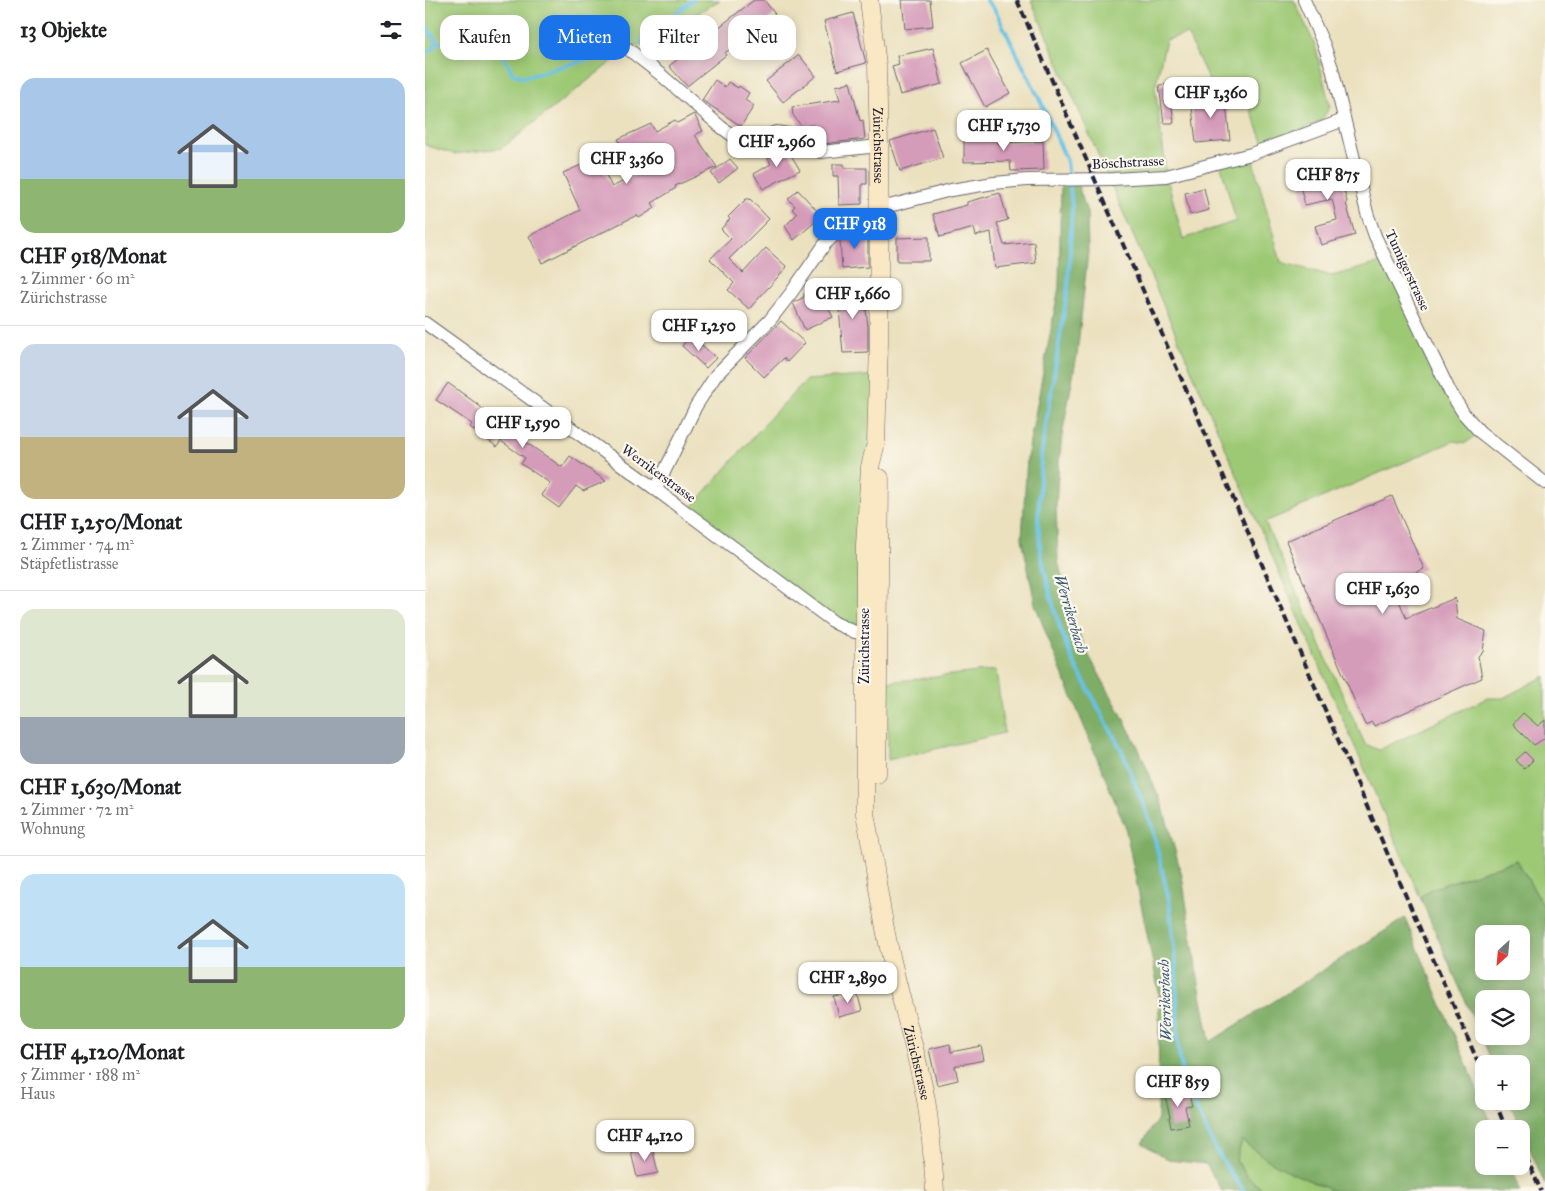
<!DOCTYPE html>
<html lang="de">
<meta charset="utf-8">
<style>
:root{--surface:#fff;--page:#f2f2f2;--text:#202124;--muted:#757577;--line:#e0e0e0;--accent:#1a73e8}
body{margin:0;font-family:"IM FELL Great Primer",serif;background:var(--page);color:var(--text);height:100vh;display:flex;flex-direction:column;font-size:19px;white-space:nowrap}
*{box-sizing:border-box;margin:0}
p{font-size:16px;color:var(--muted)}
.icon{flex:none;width:28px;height:28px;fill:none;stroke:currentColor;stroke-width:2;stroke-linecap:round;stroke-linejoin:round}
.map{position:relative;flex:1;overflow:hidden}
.details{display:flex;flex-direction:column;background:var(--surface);width:425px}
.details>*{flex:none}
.top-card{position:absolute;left:15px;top:15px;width:475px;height:45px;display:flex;gap:10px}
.needle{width:32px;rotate:206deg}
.tools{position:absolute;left:1050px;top:925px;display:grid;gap:10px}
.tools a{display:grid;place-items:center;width:55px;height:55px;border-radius:10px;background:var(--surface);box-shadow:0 2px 12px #0003;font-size:25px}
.price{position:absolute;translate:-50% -42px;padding:0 11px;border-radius:10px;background:#fff;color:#222;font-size:16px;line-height:32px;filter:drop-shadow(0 1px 2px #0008)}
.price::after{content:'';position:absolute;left:50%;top:30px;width:15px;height:11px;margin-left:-8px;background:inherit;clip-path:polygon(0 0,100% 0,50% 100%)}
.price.current{background:var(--accent);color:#fff}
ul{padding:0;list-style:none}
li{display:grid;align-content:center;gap:10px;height:265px;padding:0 20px}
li+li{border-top:1px solid var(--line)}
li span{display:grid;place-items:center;height:155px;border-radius:15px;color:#555}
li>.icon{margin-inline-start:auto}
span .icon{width:90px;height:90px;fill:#fffc;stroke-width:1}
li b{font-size:21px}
h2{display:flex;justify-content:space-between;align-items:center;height:60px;padding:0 20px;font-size:21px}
.tag{padding:0 18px;border-radius:15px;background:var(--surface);box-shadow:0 2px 12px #0003;font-size:18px;line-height:45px}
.tag.current{background:var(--accent);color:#fff}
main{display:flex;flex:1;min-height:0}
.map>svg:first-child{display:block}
.green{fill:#9dc975;stroke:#607658}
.forest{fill:#7ead66;stroke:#506850;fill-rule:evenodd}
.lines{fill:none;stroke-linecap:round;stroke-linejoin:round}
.stream{stroke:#68c2e6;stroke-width:4}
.building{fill:#d59cba}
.minor-casing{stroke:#686569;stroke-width:14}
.secondary-casing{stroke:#686569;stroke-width:19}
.minor{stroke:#fff;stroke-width:12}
.secondary{stroke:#fae7c3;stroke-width:18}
.rail{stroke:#22223b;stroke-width:4;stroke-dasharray:8 4;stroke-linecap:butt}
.labels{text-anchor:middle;stroke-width:4.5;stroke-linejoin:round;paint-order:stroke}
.street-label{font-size:14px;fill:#22223b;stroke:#fbf7ec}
.water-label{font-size:15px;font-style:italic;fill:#3a5a77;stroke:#fbf7ec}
</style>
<main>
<section class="details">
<h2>13 Objekte<svg class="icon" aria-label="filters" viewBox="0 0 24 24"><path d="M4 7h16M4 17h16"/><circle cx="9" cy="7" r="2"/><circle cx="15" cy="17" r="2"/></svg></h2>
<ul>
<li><span style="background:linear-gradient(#a9c7e8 65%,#8fb573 0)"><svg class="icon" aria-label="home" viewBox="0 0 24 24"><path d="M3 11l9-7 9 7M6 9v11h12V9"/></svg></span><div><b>CHF 918/Monat</b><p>2 Zimmer · 60 m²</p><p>Zürichstrasse</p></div></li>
<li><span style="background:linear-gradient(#c9d6e8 60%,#c2b280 0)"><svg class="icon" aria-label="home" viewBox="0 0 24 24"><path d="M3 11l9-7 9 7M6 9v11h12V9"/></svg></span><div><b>CHF 1,250/Monat</b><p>2 Zimmer · 74 m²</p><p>Stäpfetlistrasse</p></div></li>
<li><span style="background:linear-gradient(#dfe7d0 70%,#9aa5b1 0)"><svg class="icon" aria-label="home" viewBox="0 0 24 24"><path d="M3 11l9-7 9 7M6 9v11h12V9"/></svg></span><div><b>CHF 1,630/Monat</b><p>2 Zimmer · 72 m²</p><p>Wohnung</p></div></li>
<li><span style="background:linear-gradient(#bfe0f5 60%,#8fb573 0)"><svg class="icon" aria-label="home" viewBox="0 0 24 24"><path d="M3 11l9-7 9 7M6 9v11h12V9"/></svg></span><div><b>CHF 4,120/Monat</b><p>5 Zimmer · 188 m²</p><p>Haus</p></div></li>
</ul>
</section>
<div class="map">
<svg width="1120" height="1191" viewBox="0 0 1120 1191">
<rect width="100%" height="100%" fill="#fbf7ec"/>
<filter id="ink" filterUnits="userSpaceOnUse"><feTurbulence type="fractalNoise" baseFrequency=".02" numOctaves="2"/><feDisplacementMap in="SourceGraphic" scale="10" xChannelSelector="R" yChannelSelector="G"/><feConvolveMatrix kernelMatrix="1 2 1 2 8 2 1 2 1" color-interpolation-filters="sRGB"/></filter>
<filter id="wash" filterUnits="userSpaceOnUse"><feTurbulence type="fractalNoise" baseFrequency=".0096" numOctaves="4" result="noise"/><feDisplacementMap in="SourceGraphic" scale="20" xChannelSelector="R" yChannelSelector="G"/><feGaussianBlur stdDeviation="1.12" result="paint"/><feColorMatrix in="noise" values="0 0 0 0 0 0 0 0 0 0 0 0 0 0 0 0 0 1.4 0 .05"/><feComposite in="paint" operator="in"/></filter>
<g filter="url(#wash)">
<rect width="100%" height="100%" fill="#ebe1bf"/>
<g class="green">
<path d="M 0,0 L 295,0 L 223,43 L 203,49 L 77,148 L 29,154 L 0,145 Z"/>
<path d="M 606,0 L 869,0 L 890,45 L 905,107 L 896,121 L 840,146 L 820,96 L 787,87 L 762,34 L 741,40 L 730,87 L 741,170 L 688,179 L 692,185 L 743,182 L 758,239 L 811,221 L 795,162 L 826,154 L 856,262 L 907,276 L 961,261 L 1024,390 L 1055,432 L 1041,443 L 1029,441 L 840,522 L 940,744 L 954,750 L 1062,698 L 1078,698 L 1120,676 L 1120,909 L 1092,860 L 1006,889 L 995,897 Z"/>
<path d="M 454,375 L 439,635 L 430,632 L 262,513 L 343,420 L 381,380 Z"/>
<path d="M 571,670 L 579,733 L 463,760 L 463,682 Z"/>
<path d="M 817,1141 C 846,1163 876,1178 909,1191 L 839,1191 L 823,1177 L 811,1160 Z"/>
</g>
<g class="forest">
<path d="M 636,179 L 651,179 L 662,212 L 663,252 L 652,355 L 637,435 L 633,473 L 631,506 L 633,561 L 644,605 L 651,627 L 663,654 L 695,712 L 713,747 L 738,807 L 757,876 L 772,973 L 785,1042 L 980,918 L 1069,1129 L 1059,1129 L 1059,1166 L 1085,1166 L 1095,1191 L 909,1191 L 867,1173 L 846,1162 L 817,1141 L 811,1160 L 823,1177 L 839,1191 L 797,1191 L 781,1164 L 743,1160 L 717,1143 L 733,1119 L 734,993 L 700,826 L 624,641 L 610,604 L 597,538 L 602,458 L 634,287 Z"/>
<path d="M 1092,860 L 1120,909 L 1120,1184 L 1084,1101 L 1096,1101 L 1096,1064 L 1068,1064 L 995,897 L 1006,889 ZM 1059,934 L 1096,934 L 1096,971 L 1059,971 ZM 1059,999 L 1096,999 L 1096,1036 L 1059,1036 Z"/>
</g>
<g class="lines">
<g class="stream">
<path d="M 561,0 L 570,10 L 616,102 L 642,161 L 647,207 L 643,287 L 616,455 L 613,523 L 616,555 L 625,594 L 635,628 L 648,661 L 697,751 L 726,823 L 744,900 L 751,965 L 753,1046 L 758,1074 L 767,1099 L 786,1140 L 801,1166 L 819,1191"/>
<path d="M 0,25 L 12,42 L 23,43 L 67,44 L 76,51 L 88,74 L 100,77 L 188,52"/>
<path d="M 216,41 L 268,0"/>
<path d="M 0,53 L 9,48 L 12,42"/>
</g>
</g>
<g id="blocks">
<g class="building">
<path d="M 329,0 L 339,0 L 350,14 L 300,53 L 301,55 L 262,86 L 244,66 Z"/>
<path d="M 477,0 L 505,0 L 508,26 L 480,29 Z"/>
<path d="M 428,13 L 441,63 L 412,71 L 399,21 Z"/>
<path d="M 508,48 L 517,84 L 475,95 L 467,66 L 474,64 L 472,56 Z"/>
<path d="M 562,50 L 585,93 L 560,107 L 537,63 Z"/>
<path d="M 374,55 L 391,76 L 358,102 L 341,81 Z"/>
<path d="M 290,80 L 300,87 L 303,82 L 313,88 L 314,86 L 324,93 L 320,100 L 329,106 L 316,126 L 277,100 Z"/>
<path d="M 425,82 L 435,121 L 438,120 L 440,139 L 398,144 L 397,138 L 390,140 L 388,125 L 377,127 L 368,115 L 367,107 L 415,100 L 411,86 Z"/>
<path d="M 744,84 L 749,123 L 739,123 L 734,85 Z"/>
<path d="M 800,95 L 805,140 L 771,143 L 766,98 Z"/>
<path d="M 269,114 L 278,131 L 270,135 L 292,167 L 250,186 L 251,188 L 227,203 L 230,208 L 214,218 L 212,215 L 117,263 L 104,236 L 155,210 L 138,173 L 172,158 L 187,187 L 213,174 L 193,139 L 226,124 L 230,131 L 250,120 L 252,123 Z"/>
<path d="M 508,128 L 518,158 L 475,171 L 465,141 Z"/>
<path d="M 573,132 L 573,143 L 618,141 L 619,170 L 586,171 L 585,161 L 539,162 L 539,133 Z"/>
<path d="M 360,145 L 375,170 L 338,189 L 329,174 L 346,164 L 342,156 Z"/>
<path d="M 305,159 L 313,168 L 294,183 L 286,173 Z"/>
<path d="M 912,163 L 922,202 L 921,203 L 930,235 L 896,245 L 890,226 L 912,220 L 907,199 L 880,205 L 872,173 Z"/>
<path d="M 408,164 L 419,164 L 419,168 L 442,168 L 442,184 L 437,184 L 437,204 L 414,205 L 413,176 L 408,176 Z"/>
<path d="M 779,188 L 784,210 L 765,215 L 760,193 Z"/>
<path d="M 373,190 L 397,216 L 369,240 L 360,226 L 372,214 L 367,209 L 370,206 L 363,199 Z"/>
<path d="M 575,193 L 583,220 L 572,223 L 579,245 L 609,242 L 611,263 L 570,268 L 566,232 L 551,236 L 549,228 L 515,237 L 508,214 L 542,205 L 542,202 Z"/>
<path d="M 321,199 L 325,199 L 344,219 L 304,259 L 318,273 L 341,248 L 362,267 L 324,309 L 303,290 L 309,283 L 285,259 L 306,239 L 296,229 L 305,219 L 303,217 Z"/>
<path d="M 443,231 L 443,267 L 417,269 L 415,241 L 423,233 Z"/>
<path d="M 504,237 L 504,261 L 472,261 L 472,238 Z"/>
<path d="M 424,286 L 425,291 L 439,290 L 443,327 L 443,352 L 418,353 L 412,287 Z"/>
<path d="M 389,290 L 399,300 L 408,317 L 380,330 L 368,303 L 379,297 L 379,294 Z"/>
<path d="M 356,321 L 380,343 L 362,362 L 359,358 L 339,377 L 320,358 Z"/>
<path d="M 266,335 L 291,358 L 281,368 L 257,346 Z"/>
<path d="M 23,383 L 48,401 L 85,430 L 84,431 L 137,467 L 145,456 L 181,481 L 158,491 L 151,486 L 134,508 L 116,495 L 125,483 L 96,464 L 100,458 L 76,441 L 72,447 L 45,427 L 47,424 L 11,400 Z"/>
<path d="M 967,496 L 999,569 L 967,583 L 981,618 L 1030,598 L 1032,619 L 1061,631 L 1058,651 L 1053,656 L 1057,678 L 949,726 L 947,722 L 940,725 L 861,541 Z"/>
<path d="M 1098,713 L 1113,726 L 1120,720 L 1120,738 L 1109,745 L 1088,724 Z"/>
<path d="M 1100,752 L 1108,760 L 1099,769 L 1091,760 Z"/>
<path d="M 432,992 L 437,1011 L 414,1017 L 409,997 Z"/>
<path d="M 525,1044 L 526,1052 L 556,1046 L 559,1060 L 530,1066 L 533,1080 L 512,1085 L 504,1049 Z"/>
<path d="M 763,1090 L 767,1106 L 760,1107 L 764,1125 L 746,1128 L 744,1117 L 745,1117 L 740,1096 Z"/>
<path d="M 227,1147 L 233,1173 L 212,1177 L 206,1152 Z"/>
</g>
</g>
</g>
<g filter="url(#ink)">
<use href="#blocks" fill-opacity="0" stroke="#686569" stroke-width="1"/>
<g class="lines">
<g class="minor-casing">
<g id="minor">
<path d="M 879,0 L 899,45 L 907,68 L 942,213 L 950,236 L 1024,390 L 1039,414 L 1055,432 L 1120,483"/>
<path d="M 203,49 L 235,74 L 296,127 L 315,141 L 327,142 L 351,132 L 367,135 L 386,149 L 396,152 L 454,146"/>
<path d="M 454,206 L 464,206 L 526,190 L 569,183 L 602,180 L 688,179 L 741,176 L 826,154 L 919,120"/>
<path d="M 0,323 L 218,480 L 410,623 L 430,632 L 447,636"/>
<path d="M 231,489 L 271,406 L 291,375 L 345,320 L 366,293 L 400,244 L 420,225 L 446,216 L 454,216"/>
</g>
</g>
<g class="secondary-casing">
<g id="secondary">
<path id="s1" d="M 444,0 L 452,65 L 454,146 L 454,343 L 451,443 L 445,467 L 440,545 L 440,814 C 450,860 454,906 465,952 C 476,1002 491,1050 501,1100 C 506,1130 508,1161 510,1191"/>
<path d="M 452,774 L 455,478"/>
</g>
</g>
<use href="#minor" class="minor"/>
<use href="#secondary" class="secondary"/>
<g class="rail">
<path d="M 592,0 L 1059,1076"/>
<path d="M 1070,1101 L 1081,1129"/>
<path d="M 1096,1145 L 1116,1191"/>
</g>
</g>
</g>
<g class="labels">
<g class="street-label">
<text dy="5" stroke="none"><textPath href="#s1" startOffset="146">Zürichstrasse</textPath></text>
<text transform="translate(703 162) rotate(-3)" y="5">Böschstrasse</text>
<text transform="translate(983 270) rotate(65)" y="5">Tumigerstrasse</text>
<text transform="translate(234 473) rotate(36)" y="5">Werrikerstrasse</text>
<text transform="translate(439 646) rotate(-90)" y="5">Zürichstrasse</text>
<text dy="5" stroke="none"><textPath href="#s1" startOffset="1070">Zürichstrasse</textPath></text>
</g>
<g class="water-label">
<text transform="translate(646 614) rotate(73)" y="5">Werrikerbach</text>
<text transform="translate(740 1000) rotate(-92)" y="5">Werrikerbach</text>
</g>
</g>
</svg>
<div class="tools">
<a><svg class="needle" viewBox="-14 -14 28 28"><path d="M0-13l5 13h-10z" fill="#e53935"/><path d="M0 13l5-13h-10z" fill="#757577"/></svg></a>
<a><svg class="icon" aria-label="layers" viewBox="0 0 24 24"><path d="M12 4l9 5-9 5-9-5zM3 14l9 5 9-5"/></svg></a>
<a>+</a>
<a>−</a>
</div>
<b class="price" style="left:786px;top:119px">CHF 1,360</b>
<b class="price" style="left:579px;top:152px">CHF 1,730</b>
<b class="price" style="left:352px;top:168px">CHF 2,960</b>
<b class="price" style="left:202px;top:185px">CHF 3,360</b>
<b class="price" style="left:903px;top:201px">CHF 875</b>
<b class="price current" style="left:430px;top:250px">CHF 918</b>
<b class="price" style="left:428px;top:320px">CHF 1,660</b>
<b class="price" style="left:274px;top:352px">CHF 1,250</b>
<b class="price" style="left:98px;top:449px">CHF 1,590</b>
<b class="price" style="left:958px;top:615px">CHF 1,630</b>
<b class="price" style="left:423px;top:1004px">CHF 2,890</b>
<b class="price" style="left:753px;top:1108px">CHF 859</b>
<b class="price" style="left:220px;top:1162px">CHF 4,120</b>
<div class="top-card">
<a class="tag">Kaufen</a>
<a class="tag current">Mieten</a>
<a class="tag">Filter</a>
<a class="tag">Neu</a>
</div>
</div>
</main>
